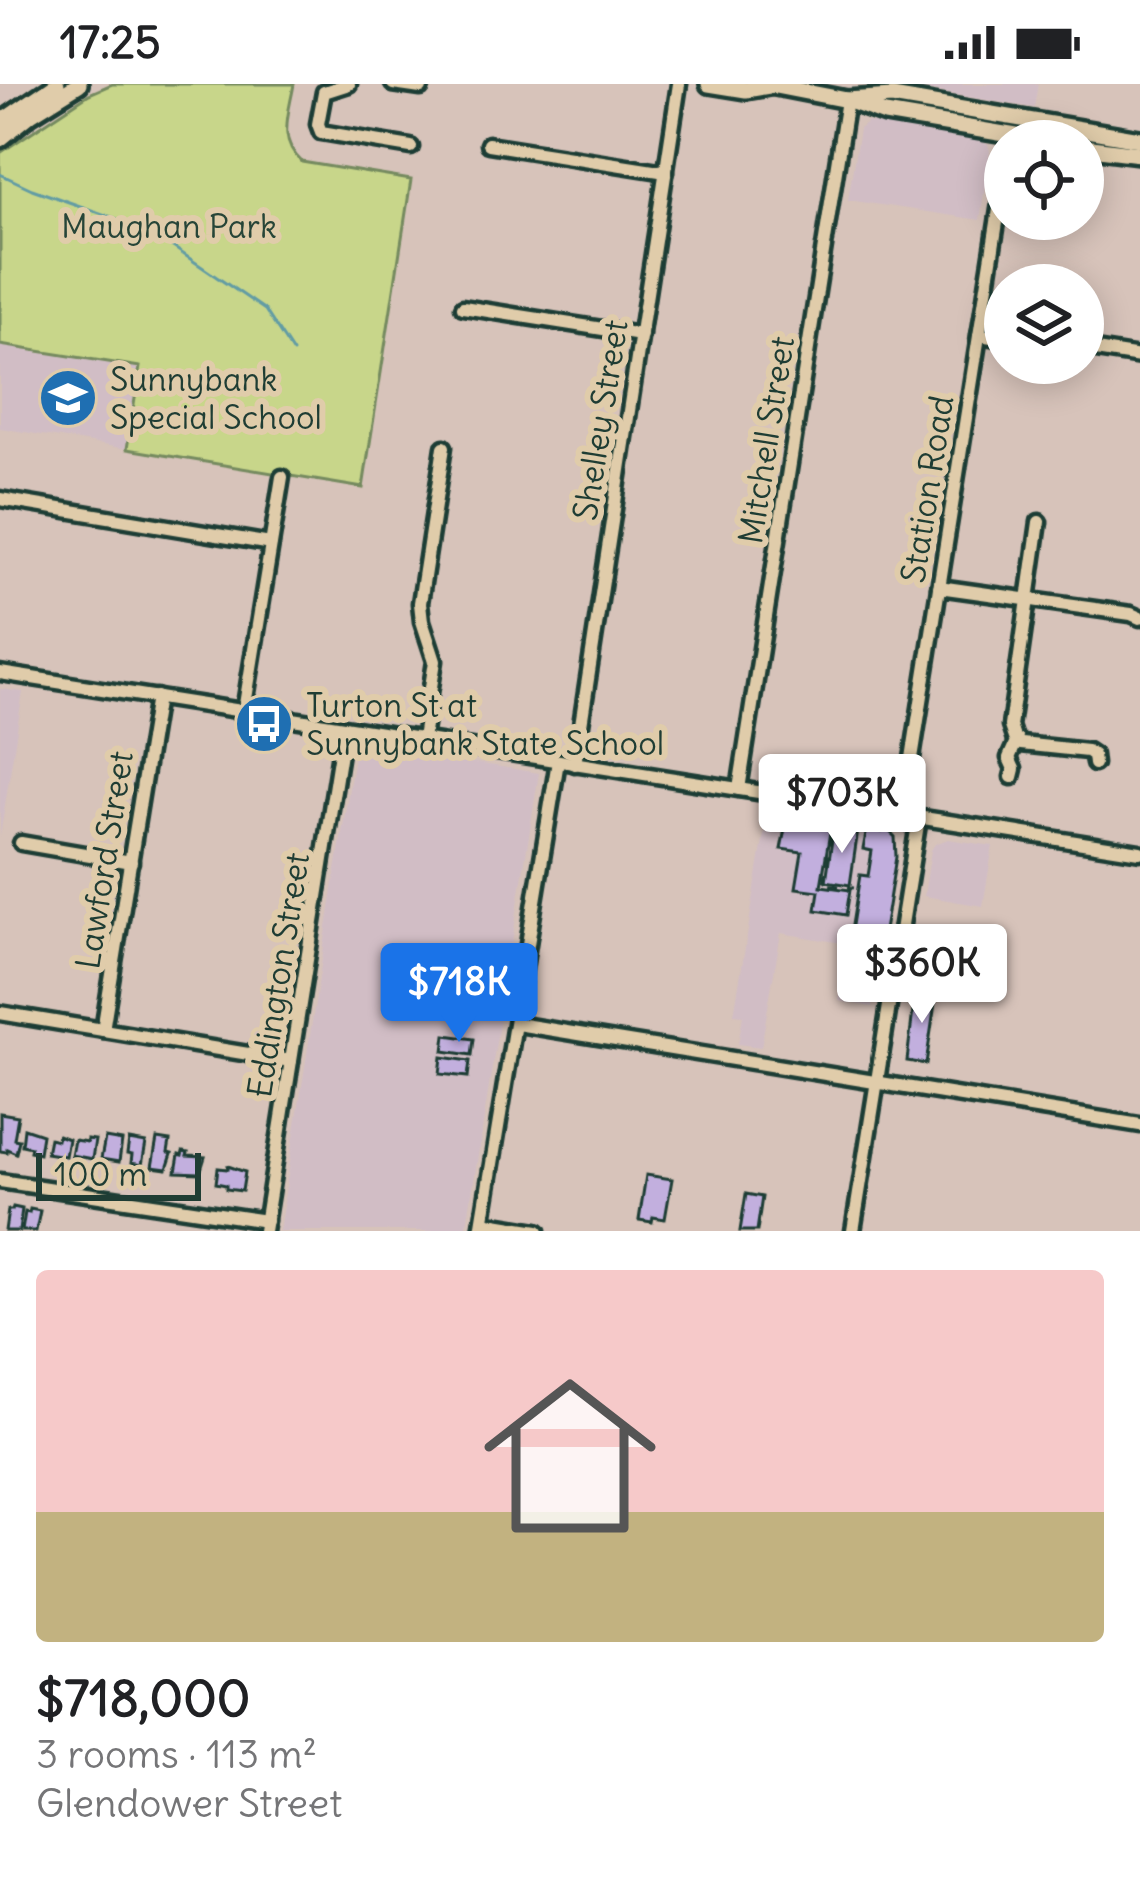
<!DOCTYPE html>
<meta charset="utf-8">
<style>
:root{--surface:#fff;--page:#f6f6f6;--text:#202124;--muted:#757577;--accent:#1a73e8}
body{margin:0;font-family:Delius,sans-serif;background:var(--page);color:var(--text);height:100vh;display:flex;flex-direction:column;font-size:45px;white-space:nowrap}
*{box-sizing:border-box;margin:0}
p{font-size:39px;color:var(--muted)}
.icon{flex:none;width:66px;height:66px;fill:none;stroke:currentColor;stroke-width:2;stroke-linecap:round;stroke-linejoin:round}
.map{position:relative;height:1147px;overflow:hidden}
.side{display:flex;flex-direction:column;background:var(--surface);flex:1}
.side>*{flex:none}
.buttons{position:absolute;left:984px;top:36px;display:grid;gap:24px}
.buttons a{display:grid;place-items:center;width:120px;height:120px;border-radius:50%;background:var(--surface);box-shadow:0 6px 30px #0003;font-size:60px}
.scale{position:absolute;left:36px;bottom:30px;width:165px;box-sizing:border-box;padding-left:12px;border:6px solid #1f3d34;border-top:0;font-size:33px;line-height:42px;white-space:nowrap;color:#1f3d34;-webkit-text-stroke:9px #e0ccaa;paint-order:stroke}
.price{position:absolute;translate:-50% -102px;padding:0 27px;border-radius:12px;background:#fff;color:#222;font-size:39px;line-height:78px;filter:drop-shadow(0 3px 6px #0008)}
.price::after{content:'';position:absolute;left:50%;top:72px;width:36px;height:27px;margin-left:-18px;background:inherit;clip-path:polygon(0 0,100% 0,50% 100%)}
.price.on{background:var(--accent);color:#fff}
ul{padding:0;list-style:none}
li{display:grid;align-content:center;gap:24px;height:636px;padding:0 36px}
li span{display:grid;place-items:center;height:372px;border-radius:12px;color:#555}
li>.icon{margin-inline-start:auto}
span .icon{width:216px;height:216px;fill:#fffc;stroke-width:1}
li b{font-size:51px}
.status{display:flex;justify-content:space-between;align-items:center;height:84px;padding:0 60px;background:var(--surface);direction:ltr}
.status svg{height:33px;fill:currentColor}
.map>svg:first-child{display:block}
.built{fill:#d1bdc5}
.green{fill:#c8d68a;stroke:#748a5f;stroke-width:3}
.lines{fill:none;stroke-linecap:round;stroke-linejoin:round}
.stream{stroke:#629ca4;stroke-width:3}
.building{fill:#c2afde;stroke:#1f3d34;stroke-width:3}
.minor-casing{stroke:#1f3d34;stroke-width:21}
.major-casing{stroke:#1f3d34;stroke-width:24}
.path{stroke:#1f3d34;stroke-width:3;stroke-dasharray:9 9;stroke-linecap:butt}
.minor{stroke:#e0ccaa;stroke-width:12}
.major{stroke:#e0ccaa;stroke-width:15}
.labels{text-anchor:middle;stroke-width:12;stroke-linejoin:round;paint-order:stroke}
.park-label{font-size:33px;fill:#274538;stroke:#e0ccaa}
.poi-label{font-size:33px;fill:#1f3d34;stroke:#e0ccaa;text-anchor:start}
.street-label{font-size:33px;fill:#1f3d34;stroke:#e0ccaa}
</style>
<div class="status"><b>17:25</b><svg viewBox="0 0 49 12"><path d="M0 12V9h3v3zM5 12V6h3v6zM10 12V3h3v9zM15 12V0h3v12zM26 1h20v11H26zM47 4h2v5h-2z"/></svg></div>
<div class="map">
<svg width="1140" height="1147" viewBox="0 0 1140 1147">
<rect width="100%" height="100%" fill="#d7c3ba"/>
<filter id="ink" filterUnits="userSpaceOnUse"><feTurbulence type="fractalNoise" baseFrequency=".00833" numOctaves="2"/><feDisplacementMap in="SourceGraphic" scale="24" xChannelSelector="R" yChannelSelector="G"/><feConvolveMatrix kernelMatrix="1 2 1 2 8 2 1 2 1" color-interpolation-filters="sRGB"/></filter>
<g filter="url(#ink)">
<g class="built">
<path d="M 890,0 L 1038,0 L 1034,24 Z"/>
<path d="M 868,38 L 983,58 L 988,61 L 990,67 L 980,136 L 848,116 L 859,45 Z"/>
<path d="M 0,261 L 140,283 L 127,365 L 0,344 Z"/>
<path d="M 0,605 L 23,608 L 0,752 Z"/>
<path d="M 356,660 L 539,689 L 466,1147 L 279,1147 Z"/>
<path d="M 768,726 L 887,745 L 895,753 L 896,773 L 872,923 L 839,917 L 848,860 L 781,849 L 761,963 L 738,960 L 743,931 L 734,930 Z"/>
<path d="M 948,755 L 993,762 L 983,822 L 924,812 L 931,766 L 935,760 Z"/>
</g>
<path class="green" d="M 112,0 L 294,0 C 289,30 277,55 302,78 L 411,96 L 363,404 L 127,365 L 140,283 L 0,261 L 0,69 L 89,10 Z"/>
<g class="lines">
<path class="stream" d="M 0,90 L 32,105 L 148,146 L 265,226 L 293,269"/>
</g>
<g class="building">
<path d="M 788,729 L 859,740 L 858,746 L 787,735 Z"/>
<path d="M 787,735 L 831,742 L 821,802 L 850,806 L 846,831 L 816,826 L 819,807 L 796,804 L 802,768 L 781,765 Z"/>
<path d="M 834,742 L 858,746 L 850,801 L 826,797 Z"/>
<path d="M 867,745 L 882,748 L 887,745 L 895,753 L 896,773 L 881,865 L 849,860 L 860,791 L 868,792 L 872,767 L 863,765 Z"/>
<path d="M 919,903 L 937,906 L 926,980 L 907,977 L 914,918 L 917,918 Z"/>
<path d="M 446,951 L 474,955 L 472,971 L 444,967 Z"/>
<path d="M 442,973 L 470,977 L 468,993 L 440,990 Z"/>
<path d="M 0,1029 L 18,1032 L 14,1055 L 19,1056 L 16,1069 L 7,1065 L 7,1068 L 0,1067 Z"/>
<path d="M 24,1044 L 42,1050 L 39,1069 L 30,1067 L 31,1063 L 22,1061 Z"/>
<path d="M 58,1051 L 68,1055 L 65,1072 L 46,1069 L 49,1054 L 57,1056 Z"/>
<path d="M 105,1054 L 122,1057 L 119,1078 L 101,1075 Z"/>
<path d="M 87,1055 L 95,1056 L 92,1075 L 71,1071 L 74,1056 L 87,1058 Z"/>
<path d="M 157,1055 L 170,1057 L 168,1069 L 172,1070 L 167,1085 L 152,1083 Z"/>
<path d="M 129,1056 L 146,1059 L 142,1081 L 131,1079 L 132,1071 L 127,1070 Z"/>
<path d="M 183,1068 L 188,1069 L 187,1072 L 205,1073 L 200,1089 L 176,1088 L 179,1071 L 182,1072 Z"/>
<path d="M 228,1082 L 245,1088 L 242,1107 L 226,1105 L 226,1101 L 216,1099 L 218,1084 L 228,1085 Z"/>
<path d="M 646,1091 L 672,1095 L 665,1135 L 653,1133 L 652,1138 L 639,1136 Z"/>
<path d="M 746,1110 L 762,1113 L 757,1147 L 740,1147 Z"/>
<path d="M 13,1123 L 22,1125 L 19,1147 L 5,1147 L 8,1126 L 12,1126 Z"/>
<path d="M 30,1125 L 40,1127 L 36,1147 L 22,1147 L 25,1128 L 29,1129 Z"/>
</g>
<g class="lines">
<g class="minor-casing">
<g id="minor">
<path d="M 349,0 L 324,8 L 318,40 L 321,48 L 411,63"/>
<path d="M 393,0 L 421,4"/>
<path d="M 488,60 L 666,88"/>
<path d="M 463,223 L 641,251"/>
<path d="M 979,251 L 1005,255"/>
<path d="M 1083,264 L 1140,273"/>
<path d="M 0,415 L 271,460"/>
<path d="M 1039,438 L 1010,642 L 1014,654 L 1021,660 L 1087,667 L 1093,671 L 1094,680"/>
<path d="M 939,503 L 1131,530 L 1140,534"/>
<path d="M 0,589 L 1140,768"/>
<path d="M 244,627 L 282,393"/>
<path d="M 423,655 L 435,577 L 422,537 L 420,519 L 444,363"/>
<path d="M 575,680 L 679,0"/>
<path d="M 1012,693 L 1014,685 L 1009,674 L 1017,656"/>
<path d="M 739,705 L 847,16"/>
<path d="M 903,731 L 1005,88"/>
<path d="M 21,759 L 131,778"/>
<path d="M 0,929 L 291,977"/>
<path d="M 517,940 L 1140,1041"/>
<path d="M 103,946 L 157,613"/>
<path d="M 0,1097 L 266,1137"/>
<path d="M 483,1138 L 538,1147"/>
<path d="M 264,1147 L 344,643"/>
<path d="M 481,1147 L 558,677"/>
<path d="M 853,1147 L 919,734"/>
</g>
</g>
<g class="major-casing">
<g id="major">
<path d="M 709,0 L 746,6 L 769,2"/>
<path d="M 765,0 L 847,16 L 885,30 L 1047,57"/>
<path d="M 847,16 L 892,13 L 1140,55"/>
<path d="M 0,39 L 57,0"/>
<path d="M 0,55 L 31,30 L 79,0"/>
<path d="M 1083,63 L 1140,70"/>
</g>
</g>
<path class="path" d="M 834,735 L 824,800 L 854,804"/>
<use href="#minor" class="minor"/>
<use href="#major" class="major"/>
</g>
</g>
<defs>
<g id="school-disc" transform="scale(3)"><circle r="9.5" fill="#1f6fb2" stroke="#e0ccaa"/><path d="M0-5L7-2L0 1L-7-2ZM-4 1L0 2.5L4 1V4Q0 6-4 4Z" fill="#fff"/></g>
<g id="bus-disc" transform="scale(3)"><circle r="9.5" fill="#1f6fb2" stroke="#e0ccaa"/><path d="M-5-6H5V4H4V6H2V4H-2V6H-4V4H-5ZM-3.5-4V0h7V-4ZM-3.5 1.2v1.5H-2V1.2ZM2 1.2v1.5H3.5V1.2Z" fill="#fff"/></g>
</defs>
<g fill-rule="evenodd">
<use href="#school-disc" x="68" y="314"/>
<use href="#bus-disc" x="264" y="640"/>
</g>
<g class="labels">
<g class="park-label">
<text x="169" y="154">Maughan Park</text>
</g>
<g class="poi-label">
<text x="110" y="307">Sunnybank<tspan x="110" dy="38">Special School</tspan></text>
<text x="306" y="633">Turton St at<tspan x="306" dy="38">Sunnybank State School</tspan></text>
</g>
<g class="street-label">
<text transform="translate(600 336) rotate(-81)" y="12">Shelley Street</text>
<text transform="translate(766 356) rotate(-81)" y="12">Mitchell Street</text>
<text transform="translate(927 405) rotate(-81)" y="12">Station Road</text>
<text transform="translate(104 776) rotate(-81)" y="12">Lawford Street</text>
<text transform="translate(278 891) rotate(-81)" y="12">Eddington Street</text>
</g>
</g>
</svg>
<div class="buttons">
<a><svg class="icon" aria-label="locate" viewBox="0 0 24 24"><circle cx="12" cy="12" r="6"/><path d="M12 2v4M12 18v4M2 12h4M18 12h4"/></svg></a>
<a><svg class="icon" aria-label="layers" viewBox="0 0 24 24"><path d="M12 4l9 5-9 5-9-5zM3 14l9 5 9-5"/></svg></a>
</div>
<div class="scale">100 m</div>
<b class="price" style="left:842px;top:772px">$703K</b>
<b class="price" style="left:922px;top:942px">$360K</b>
<b class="price on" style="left:459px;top:961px">$718K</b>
</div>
<section class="side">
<ul>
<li><span style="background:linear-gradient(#f6c9c9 65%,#c2b280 0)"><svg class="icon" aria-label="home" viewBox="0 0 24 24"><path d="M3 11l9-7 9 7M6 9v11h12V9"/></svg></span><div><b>$718,000</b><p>3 rooms · 113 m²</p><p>Glendower Street</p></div></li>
</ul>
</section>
